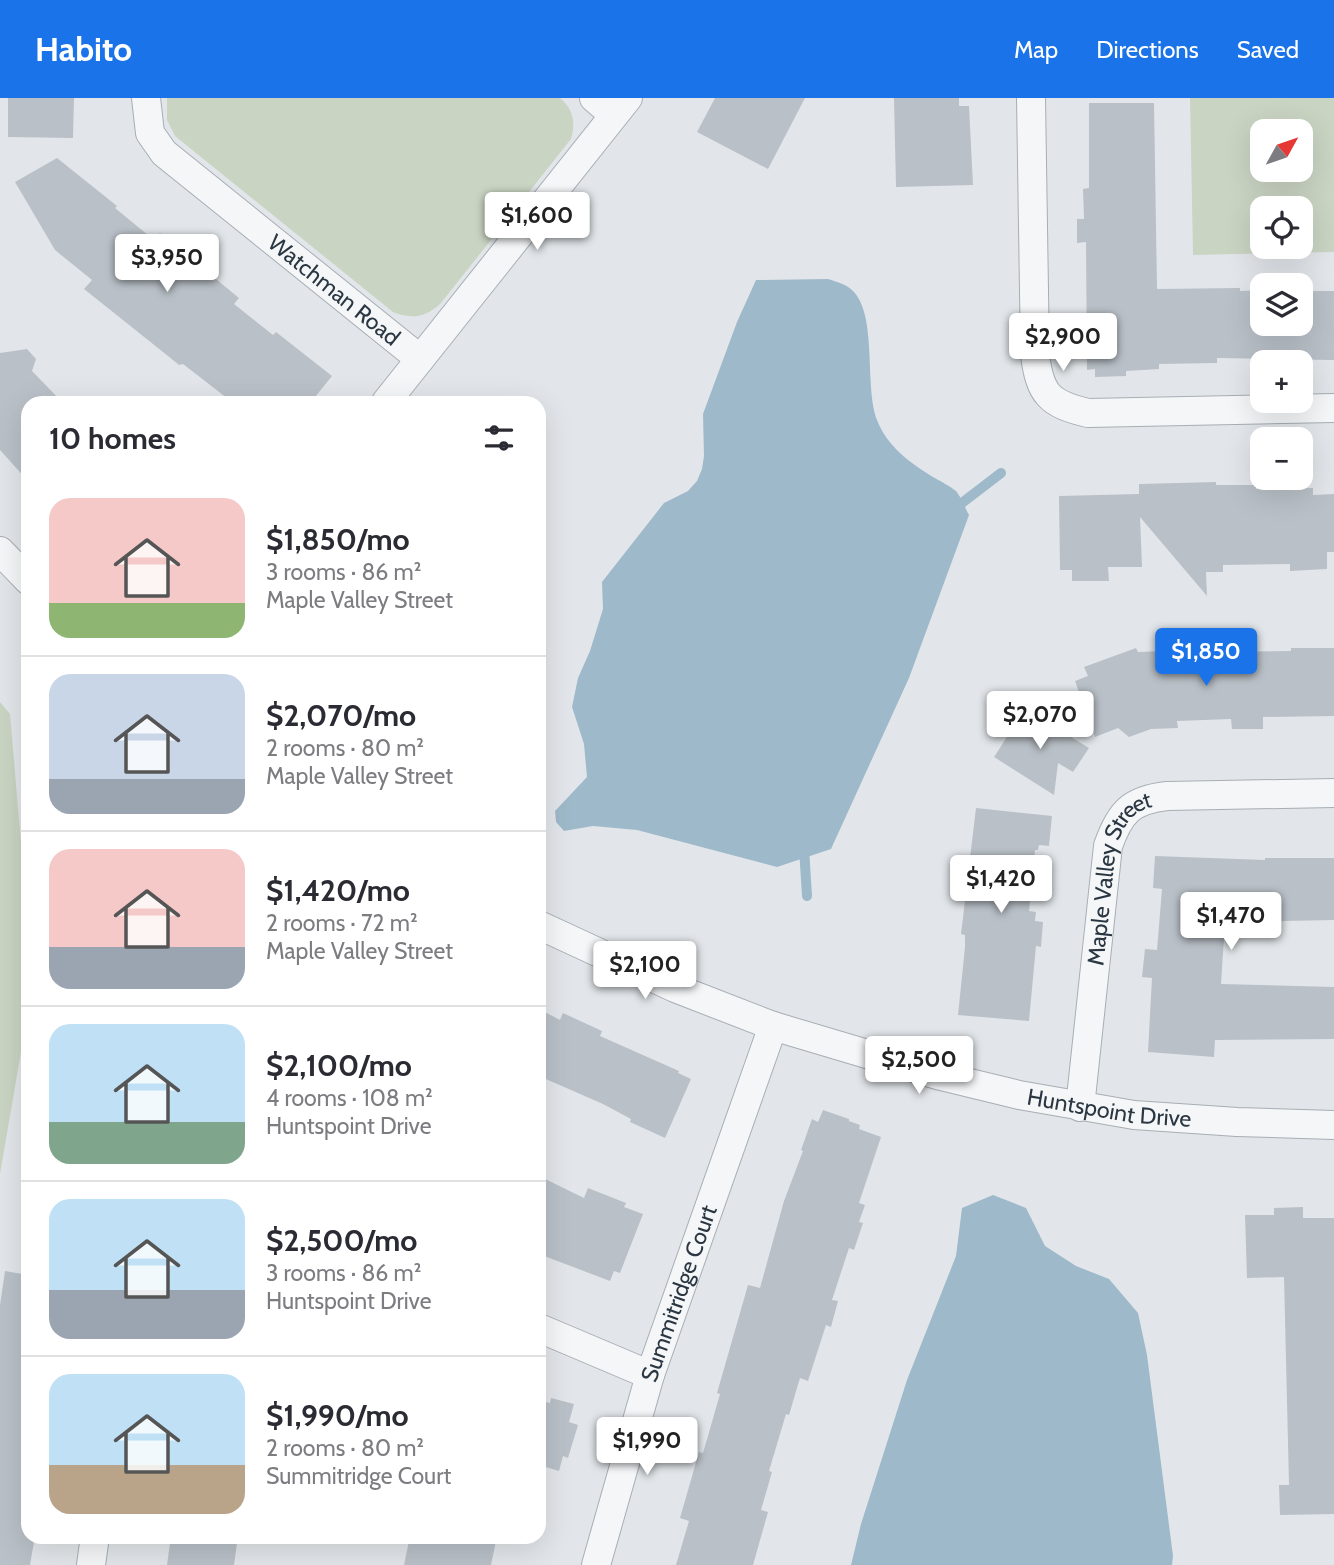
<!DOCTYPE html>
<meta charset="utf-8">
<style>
:root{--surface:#fff;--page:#f7f7f7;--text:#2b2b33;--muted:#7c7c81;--line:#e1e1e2;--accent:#1a73e8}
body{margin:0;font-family:Cabin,sans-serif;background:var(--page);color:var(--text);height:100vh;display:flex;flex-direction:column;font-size:26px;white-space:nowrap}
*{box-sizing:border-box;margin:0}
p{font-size:23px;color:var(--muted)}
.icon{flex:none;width:38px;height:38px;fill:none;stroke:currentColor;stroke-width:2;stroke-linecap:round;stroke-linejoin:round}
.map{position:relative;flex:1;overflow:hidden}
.details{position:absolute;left:21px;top:298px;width:525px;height:1148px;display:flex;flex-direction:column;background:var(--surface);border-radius:21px;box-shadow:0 7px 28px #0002}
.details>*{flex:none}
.needle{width:46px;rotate:50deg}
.controls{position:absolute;left:1250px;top:21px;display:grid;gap:14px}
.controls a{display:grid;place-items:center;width:63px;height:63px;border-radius:14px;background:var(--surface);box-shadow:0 7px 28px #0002;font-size:35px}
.price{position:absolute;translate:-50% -60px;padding:0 16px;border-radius:7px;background:#fff;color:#222;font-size:23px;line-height:46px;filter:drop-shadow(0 2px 4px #0008)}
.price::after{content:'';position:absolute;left:50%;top:42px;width:21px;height:16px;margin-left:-10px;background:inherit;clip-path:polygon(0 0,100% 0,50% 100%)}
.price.active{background:var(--accent);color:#fff}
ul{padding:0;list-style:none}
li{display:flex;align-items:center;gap:21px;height:175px;padding:0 28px}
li+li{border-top:2px solid var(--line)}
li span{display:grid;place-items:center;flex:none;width:196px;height:140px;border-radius:21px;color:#555}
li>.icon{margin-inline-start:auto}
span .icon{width:84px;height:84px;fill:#fffc;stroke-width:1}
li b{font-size:30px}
h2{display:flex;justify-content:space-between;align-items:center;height:84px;padding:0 28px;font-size:30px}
header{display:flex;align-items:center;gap:42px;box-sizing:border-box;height:98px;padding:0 35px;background:var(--accent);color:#fff}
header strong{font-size:33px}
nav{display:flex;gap:38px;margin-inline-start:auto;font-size:24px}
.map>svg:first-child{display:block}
.green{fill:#cad4c3;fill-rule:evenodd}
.water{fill:#9eb9c9}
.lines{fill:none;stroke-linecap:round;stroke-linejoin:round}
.stream{stroke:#9eb9c9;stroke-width:10}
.building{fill:#b9c0c7}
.street-casing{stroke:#a7aeb4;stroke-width:30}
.street{stroke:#f4f6f8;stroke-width:28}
.labels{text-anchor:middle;stroke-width:5;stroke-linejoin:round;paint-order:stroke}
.street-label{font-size:23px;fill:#2a3641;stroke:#f1f5f7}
</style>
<header>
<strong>Habito</strong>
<nav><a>Map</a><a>Directions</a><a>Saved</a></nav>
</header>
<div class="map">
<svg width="1334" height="1467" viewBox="0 0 1334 1467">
<rect width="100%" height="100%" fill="#e2e6ea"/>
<g class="green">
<path d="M 167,0 L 560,0 C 573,11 576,24 571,41 L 441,205 C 426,219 413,222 393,214 L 175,38 L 167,22 Z"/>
<path d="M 1190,0 L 1334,0 L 1334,154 L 1193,157 ZM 1300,33 L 1300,72 L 1262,72 L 1262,33 ZM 1300,110 L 1300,149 L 1262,149 L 1262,110 Z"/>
<path d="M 0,604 L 10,616 L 21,744 L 21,863 L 27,919 L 0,1076 Z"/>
</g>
<g class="water">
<path d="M 828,181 C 837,184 846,186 852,192 C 878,216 864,287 877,322 C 887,348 910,365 933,379 C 940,383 950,388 956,393 C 961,399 965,410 969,417 L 909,580 L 831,751 L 777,769 L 637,732 L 593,728 L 564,733 L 556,724 L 555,713 L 587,679 L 584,646 L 572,609 L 578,580 L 590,553 L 603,511 L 602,484 L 664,405 L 688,393 L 697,383 L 702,371 L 704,358 L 703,316 L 737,224 L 756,182 Z"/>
<path d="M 993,1097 L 1026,1110 L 1045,1148 L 1076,1168 L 1109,1181 L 1138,1215 L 1147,1257 L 1173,1458 L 1172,1467 L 851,1467 L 861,1426 L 907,1282 L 956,1158 L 962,1110 Z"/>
</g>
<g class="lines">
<g class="stream">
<path d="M 954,411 L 1001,375"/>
<path d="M 804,750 L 807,798"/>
</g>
</g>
<g class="building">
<path d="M 8,0 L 74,0 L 73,40 L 8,39 Z"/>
<path d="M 715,0 L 805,0 L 768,71 L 697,34 Z"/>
<path d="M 894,0 L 959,0 L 959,8 L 969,8 L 973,87 L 896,89 Z"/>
<path d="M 1089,5 L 1154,5 L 1157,191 L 1240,190 L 1240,193 L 1262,192 L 1262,226 L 1300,226 L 1300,193 L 1334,193 L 1334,262 L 1217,260 L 1217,265 L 1159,266 L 1159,271 L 1126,273 L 1126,278 L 1095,279 L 1095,271 L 1087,272 L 1086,144 L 1077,145 L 1077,121 L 1084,121 L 1083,91 L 1089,90 Z"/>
<path d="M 57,60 L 117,108 L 115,110 L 154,142 L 160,135 L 239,200 L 234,206 L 273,237 L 276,234 L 332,278 L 311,304 L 232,304 L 183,266 L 179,267 L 168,258 L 84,191 L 92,182 L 55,152 L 15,84 Z"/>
<path d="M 27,251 L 36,261 L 32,273 L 62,304 L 28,304 L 28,383 L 0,352 L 0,255 Z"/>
<path d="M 1216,384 L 1216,387 L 1256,387 L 1256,391 L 1313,390 L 1313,397 L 1334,396 L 1334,454 L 1327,454 L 1327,471 L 1290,473 L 1290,466 L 1223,467 L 1223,474 L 1206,474 L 1207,498 L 1140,419 L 1142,469 L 1108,469 L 1109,483 L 1072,483 L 1072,472 L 1060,472 L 1059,398 L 1139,396 L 1139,386 Z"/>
<path d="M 1136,550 L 1138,554 L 1222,551 L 1222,554 L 1291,553 L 1291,550 L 1334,550 L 1334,618 L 1263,619 L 1263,631 L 1232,631 L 1231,621 L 1177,623 L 1178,630 L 1151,631 L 1129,639 L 1118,630 L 1095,639 L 1075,583 L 1088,578 L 1084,569 Z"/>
<path d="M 1025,611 L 1089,650 L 1073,674 L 1058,665 L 1054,697 L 994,659 Z"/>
<path d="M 976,710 L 1052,718 L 1049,748 L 1039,747 L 1038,752 L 1035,752 L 1029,813 L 1036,814 L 1035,823 L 1043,824 L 1041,849 L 1036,848 L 1029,923 L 958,917 L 965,849 L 965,837 L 961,836 Z"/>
<path d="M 1155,758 L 1265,762 L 1265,760 L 1334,760 L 1334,822 L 1225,824 L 1221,886 L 1334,889 L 1334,941 L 1215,942 L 1214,959 L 1148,954 L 1152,880 L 1142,879 L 1145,851 L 1157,852 L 1162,791 L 1153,790 Z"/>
<path d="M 539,911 L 560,922 L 563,915 L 602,933 L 600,938 L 679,973 L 678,975 L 691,981 L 665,1040 L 630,1024 L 631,1021 L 603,1006 L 539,978 Z"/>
<path d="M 823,1012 L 849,1021 L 849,1023 L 860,1027 L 859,1031 L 881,1039 L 859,1105 L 865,1107 L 859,1124 L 863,1125 L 854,1152 L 849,1150 L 832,1202 L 838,1203 L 831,1229 L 826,1227 L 808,1283 L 800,1280 L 789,1317 L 786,1316 L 769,1373 L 772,1374 L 761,1412 L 768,1414 L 753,1467 L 676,1467 L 689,1423 L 680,1420 L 699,1354 L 703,1355 L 720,1296 L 717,1295 L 748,1187 L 760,1190 L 784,1103 L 803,1053 L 801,1052 L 812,1021 L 818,1024 Z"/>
<path d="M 539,1078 L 584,1100 L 588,1090 L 626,1105 L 624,1109 L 643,1116 L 620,1175 L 614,1173 L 610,1183 L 539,1156 Z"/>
<path d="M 1303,1109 L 1303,1120 L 1334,1120 L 1334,1416 L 1280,1417 L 1279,1387 L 1289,1387 L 1284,1179 L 1247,1180 L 1245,1117 L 1274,1117 L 1274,1110 Z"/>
<path d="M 5,1173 L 28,1177 L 28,1438 L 35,1438 L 30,1467 L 0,1467 L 0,1207 Z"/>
<path d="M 551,1300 L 574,1306 L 569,1324 L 578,1327 L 568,1360 L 563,1358 L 559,1373 L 539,1367 L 539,1302 L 550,1305 Z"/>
<path d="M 171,1438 L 238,1438 L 234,1467 L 167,1467 Z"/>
<path d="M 410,1438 L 497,1438 L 491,1467 L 404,1467 Z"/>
</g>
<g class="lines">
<g class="street-casing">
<g id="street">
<path id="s1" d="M 146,0 L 150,35 L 164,55 L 420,261"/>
<path d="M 594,0 L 614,17"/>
<path d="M 1031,0 L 1035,257 C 1040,296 1049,306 1088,315 L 1334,310"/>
<path d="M 386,304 L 628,0"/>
<path d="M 0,453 L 28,482"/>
<path id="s2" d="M 539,827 L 675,890 L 773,928 L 941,978 L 1019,997 L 1134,1017 L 1237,1024 L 1334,1027"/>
<path id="s3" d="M 1080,1009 L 1108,748 C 1120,714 1131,702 1167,698 L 1334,695"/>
<path d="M 539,1230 L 650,1277"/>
<path d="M 91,1467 L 95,1438"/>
<path id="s4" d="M 596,1467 L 650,1277 L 773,928"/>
</g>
</g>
<use href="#street" class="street"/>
</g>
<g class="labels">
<g class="street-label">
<text dy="8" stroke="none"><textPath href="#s1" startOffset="278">Watchman Road</textPath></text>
<text dy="8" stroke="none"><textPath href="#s3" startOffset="236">Maple Valley Street</textPath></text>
<text dy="8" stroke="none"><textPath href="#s2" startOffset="602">Huntspoint Drive</textPath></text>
<text dy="8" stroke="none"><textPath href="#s4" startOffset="284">Summitridge Court</textPath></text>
</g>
</g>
</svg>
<div class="controls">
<a><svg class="needle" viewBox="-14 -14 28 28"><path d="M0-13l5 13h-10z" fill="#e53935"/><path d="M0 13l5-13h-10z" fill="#7c7c81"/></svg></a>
<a><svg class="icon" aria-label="locate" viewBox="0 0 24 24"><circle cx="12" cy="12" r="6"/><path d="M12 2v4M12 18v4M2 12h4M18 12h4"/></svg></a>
<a><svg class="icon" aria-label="layers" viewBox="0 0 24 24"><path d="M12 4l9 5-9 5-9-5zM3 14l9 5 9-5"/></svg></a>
<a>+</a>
<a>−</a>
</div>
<b class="price" style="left:537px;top:154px">$1,600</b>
<b class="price" style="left:167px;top:196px">$3,950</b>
<b class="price" style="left:1063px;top:275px">$2,900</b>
<b class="price active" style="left:1206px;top:590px">$1,850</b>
<b class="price" style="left:1040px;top:653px">$2,070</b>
<b class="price" style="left:1001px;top:817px">$1,420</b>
<b class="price" style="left:1231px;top:854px">$1,470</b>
<b class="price" style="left:645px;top:903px">$2,100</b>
<b class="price" style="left:919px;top:998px">$2,500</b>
<b class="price" style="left:647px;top:1379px">$1,990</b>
<section class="details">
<h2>10 homes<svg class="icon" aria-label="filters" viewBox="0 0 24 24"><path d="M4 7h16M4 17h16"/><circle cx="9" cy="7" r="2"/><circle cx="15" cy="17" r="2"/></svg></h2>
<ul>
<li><span style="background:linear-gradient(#f6c9c9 75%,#8fb573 0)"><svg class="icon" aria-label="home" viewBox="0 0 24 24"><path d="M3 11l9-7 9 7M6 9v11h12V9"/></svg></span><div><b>$1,850/mo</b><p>3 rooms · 86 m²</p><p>Maple Valley Street</p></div></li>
<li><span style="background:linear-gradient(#c9d6e8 75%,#9aa5b1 0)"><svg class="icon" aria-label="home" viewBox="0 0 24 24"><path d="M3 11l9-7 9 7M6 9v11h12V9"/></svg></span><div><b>$2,070/mo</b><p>2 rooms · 80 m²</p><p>Maple Valley Street</p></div></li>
<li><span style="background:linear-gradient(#f6c9c9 70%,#9aa5b1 0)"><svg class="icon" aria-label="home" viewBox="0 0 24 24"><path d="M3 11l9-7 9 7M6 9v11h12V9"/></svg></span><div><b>$1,420/mo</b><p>2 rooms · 72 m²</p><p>Maple Valley Street</p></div></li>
<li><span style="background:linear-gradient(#bfe0f5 70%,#7fa58c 0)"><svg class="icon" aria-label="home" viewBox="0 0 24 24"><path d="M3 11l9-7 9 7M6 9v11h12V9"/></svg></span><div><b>$2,100/mo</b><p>4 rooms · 108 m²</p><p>Huntspoint Drive</p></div></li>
<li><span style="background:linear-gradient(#bfe0f5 65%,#9aa5b1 0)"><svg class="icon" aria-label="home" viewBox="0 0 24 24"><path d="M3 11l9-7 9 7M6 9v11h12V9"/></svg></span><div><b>$2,500/mo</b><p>3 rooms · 86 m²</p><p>Huntspoint Drive</p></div></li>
<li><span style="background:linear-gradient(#bfe0f5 65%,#b9a48a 0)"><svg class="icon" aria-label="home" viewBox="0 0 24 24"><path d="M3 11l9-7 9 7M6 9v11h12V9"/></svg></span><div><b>$1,990/mo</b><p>2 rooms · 80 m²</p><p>Summitridge Court</p></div></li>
</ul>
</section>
</div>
